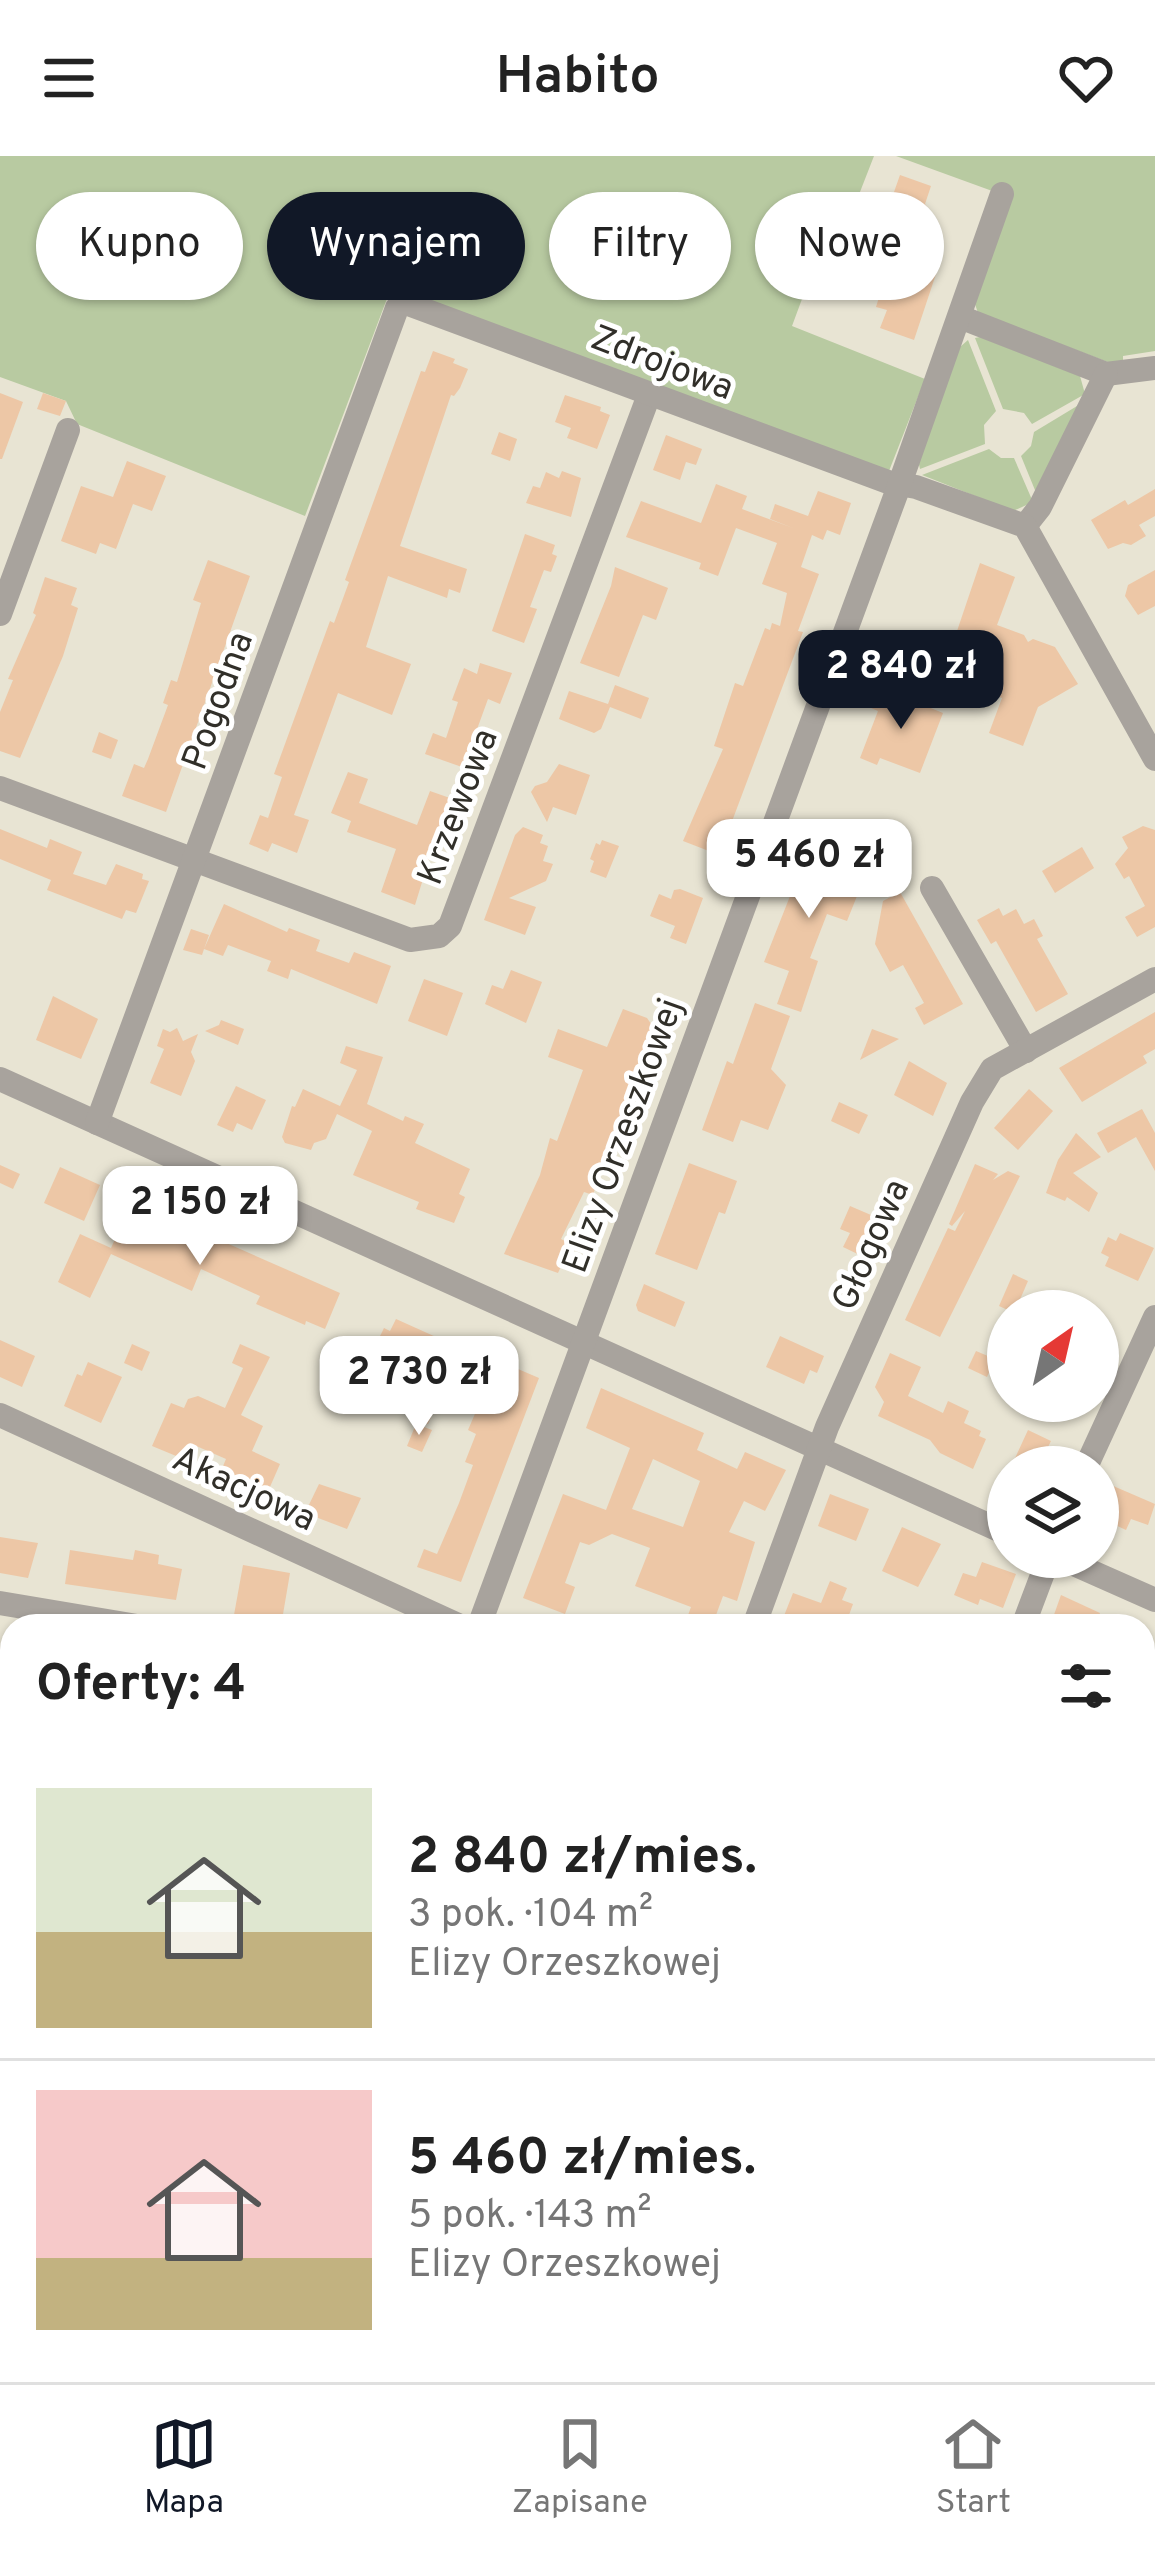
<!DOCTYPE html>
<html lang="pl">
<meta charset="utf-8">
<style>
:root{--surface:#fff;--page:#f6f6f6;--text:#222;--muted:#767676;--line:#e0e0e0;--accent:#111827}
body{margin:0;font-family:Overpass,sans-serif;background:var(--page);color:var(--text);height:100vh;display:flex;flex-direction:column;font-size:45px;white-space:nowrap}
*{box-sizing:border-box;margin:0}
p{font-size:39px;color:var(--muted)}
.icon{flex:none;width:66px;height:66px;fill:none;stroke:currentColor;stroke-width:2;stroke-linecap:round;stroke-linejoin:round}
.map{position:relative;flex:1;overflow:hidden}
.drawer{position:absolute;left:0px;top:1458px;width:1155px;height:768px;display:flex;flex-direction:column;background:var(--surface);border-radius:36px 36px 0 0;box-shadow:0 3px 9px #0004}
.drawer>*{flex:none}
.top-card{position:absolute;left:36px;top:36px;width:1083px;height:108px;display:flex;gap:24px}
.needle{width:78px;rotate:34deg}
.tools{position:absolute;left:987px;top:1134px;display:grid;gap:24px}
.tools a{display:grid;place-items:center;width:132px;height:132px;border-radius:50%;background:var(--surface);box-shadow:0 3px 9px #0004;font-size:60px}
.price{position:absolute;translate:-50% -102px;padding:0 27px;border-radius:24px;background:#fff;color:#222;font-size:39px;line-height:78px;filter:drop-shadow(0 3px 6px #0008)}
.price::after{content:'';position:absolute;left:50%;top:72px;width:36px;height:27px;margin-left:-18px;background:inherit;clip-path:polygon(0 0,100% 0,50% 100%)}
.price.on{background:var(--accent);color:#fff}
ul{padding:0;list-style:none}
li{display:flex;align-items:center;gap:36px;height:300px;padding:0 36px}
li+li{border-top:3px solid var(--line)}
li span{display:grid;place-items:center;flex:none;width:336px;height:240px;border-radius:0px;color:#555}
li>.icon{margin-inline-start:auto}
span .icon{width:144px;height:144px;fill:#fffc;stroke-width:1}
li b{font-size:51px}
h2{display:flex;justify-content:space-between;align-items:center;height:144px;padding:0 36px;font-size:51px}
.tag{padding:0 42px;border-radius:54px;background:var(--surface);box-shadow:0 3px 9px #0004;font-size:42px;line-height:108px}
.tag.on{background:var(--accent);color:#fff}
header{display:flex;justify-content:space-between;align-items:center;height:156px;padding:0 36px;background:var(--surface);font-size:54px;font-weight:600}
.menu{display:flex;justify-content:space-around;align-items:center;height:168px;border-top:3px solid var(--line);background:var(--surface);font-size:33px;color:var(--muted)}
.menu a{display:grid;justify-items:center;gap:6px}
.menu .on{color:var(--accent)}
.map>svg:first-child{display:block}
.green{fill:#b8caa1}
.building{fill:#edc7a6;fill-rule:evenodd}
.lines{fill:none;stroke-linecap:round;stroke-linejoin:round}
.service{stroke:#a8a39d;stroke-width:12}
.minor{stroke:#a8a39d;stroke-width:24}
.secondary{stroke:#8a847b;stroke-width:33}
.labels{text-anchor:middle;stroke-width:10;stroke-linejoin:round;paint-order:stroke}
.street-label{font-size:36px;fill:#312f29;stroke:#fff}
</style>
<header><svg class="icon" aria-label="menu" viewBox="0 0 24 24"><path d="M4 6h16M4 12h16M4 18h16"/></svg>Habito<svg class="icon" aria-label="heart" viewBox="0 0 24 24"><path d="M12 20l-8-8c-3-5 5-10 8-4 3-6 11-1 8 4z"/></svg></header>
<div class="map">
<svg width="1155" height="2226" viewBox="0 0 1155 2226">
<rect width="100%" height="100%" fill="#e8e4d3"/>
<g class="green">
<path d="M 0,0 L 874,0 L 844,77 L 847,78 L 812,116 L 792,170 L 925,223 L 889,315 L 885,316 L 391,132 L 305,360 L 77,268 L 66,245 L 0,221 Z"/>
<path d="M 896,0 L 1155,0 L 1155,195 L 1123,200 L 1123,207 L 1113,208 L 978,157 L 975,148 L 1006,40 Z"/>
<path d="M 980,181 L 1080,220 L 1085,238 L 1032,268 L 1024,257 L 1003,253 L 975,182 Z"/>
<path d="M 968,184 L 996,255 L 984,269 L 985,288 L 920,313 L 918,304 L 960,191 Z"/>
<path d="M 1082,247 L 1037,339 L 1021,300 L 1031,290 L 1034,276 Z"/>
<path d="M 989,293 L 1001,302 L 1014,302 L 1033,346 L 1013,355 L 922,319 Z"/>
<path d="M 0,2187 L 12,2189 L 12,2214 L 168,2214 L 225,2223 L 227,2215 L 291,2226 L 0,2226 Z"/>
<path d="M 639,2214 L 729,2214 L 744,2226 L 709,2226 Z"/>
<path d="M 843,2214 L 926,2214 L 926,2226 L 858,2226 Z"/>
</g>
<g class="building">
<path d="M 900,19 L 931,30 L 925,48 L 931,58 L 920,61 L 906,101 L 938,112 L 914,184 L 880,172 L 887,154 L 876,151 L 886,119 L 839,102 L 851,58 L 874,65 L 879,50 L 888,53 Z"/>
<path d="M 433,195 L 455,203 L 453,207 L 468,213 L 460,232 L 454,240 L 451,239 L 400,390 L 467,413 L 460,437 L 449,433 L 447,442 L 388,420 L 366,491 L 411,508 L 392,559 L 338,537 L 294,659 L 309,664 L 297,697 L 272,687 L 268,696 L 249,688 L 260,659 L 268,662 L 282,621 L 274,618 L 330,465 L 334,467 L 349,426 L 345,424 L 421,215 L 425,216 Z"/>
<path d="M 0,237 L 23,246 L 2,303 L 0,303 Z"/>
<path d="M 43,237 L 66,245 L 60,260 L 37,253 Z"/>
<path d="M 565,239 L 601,251 L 600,255 L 610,259 L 597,293 L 567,282 L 571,272 L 555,266 Z"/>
<path d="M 499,276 L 517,283 L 510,305 L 491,298 Z"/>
<path d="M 666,279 L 702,293 L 696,309 L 686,306 L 680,324 L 653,314 Z"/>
<path d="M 127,305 L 166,320 L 152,355 L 133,348 L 116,393 L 100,387 L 96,398 L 61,385 L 81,330 L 113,341 Z"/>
<path d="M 562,315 L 581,322 L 571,361 L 526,347 L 533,330 L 540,332 L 546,316 L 559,322 Z"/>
<path d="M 716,328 L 747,340 L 742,353 L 793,372 L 770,363 L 775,348 L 808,360 L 818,335 L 851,347 L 840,379 L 827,374 L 823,384 L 812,379 L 801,411 L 819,418 L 798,475 L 803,476 L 722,692 L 717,690 L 714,697 L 683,685 L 723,593 L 714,590 L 735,527 L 743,530 L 765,472 L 770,474 L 772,467 L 780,470 L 787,437 L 762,428 L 777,387 L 736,372 L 718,420 L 699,413 L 701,407 L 626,381 L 641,345 L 701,367 Z"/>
<path d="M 1155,333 L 1155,360 L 1139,369 L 1146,380 L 1131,389 L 1123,387 L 1108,393 L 1091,364 L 1125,344 L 1128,349 Z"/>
<path d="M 525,378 L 555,389 L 552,398 L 557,400 L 551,416 L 544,414 L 530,451 L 537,453 L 524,487 L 492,475 Z"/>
<path d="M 208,404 L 250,420 L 166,656 L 122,640 L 134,608 L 144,612 L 148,603 L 168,549 L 163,547 L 171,524 L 177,526 L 201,447 L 193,444 Z"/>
<path d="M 980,407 L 1015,421 L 997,469 L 1024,479 L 1028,486 L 1033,483 L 1055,491 L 1078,528 L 1038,551 L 1023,590 L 989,577 L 1002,542 L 957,524 L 972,484 L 956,478 Z"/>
<path d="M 615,411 L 668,432 L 656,464 L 643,459 L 619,521 L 580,507 L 611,430 Z"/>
<path d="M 1155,414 L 1155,450 L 1138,459 L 1125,440 L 1128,429 Z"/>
<path d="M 45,421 L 77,432 L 71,449 L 78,452 L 63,500 L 20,602 L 0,595 L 0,556 L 13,524 L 8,523 L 36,459 L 33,457 Z"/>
<path d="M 480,507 L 512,517 L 500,548 L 488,543 L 476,576 L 481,578 L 479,584 L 486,587 L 476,616 L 425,598 L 433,577 L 446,582 L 458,546 L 452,544 L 464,512 L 477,518 Z"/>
<path d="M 615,529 L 649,542 L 641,563 L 610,551 L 601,573 L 594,577 L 559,563 L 569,535 L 608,548 Z"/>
<path d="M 878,536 L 900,544 L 901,540 L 943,557 L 920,617 L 880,602 L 877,609 L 860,602 L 878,555 L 871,552 Z"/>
<path d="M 99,576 L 118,584 L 111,603 L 92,596 Z"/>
<path d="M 559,608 L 590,619 L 576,659 L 553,651 L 547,666 L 531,636 L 535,630 L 547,626 Z"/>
<path d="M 348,616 L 368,623 L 359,647 L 417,669 L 430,635 L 464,647 L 453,677 L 439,671 L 415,749 L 381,736 L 396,693 L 347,676 L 351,665 L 331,657 Z"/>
<path d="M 1143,670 L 1155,674 L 1155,771 L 1137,781 L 1125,761 L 1145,750 L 1129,720 L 1124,723 L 1115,708 L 1128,692 L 1122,681 Z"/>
<path d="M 523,671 L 543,679 L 540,687 L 548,690 L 543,705 L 553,708 L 546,725 L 509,742 L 536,751 L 525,779 L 484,764 L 515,679 Z"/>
<path d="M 0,673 L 47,692 L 50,683 L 82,696 L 73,718 L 106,729 L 116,708 L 143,718 L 142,723 L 149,725 L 136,757 L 126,754 L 122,763 L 47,734 L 51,724 L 0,703 Z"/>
<path d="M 602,684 L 619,690 L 606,722 L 590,716 L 594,705 L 590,703 L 596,687 L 600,689 Z"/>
<path d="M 811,687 L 845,700 L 840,712 L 850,716 L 843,735 L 857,740 L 847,765 L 827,758 L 810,802 L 818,805 L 801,856 L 777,848 L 789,815 L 764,806 Z"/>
<path d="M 1082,691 L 1094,712 L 1055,737 L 1042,715 Z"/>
<path d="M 680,733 L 703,742 L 686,788 L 670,782 L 675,770 L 650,760 L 659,738 L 671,743 L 674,734 Z"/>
<path d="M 900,736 L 963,848 L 924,869 L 915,852 L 924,847 L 903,809 L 890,816 L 875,788 L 883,745 Z"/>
<path d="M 224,748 L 287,776 L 289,772 L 320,784 L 316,795 L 349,807 L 354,796 L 391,810 L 377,848 L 291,813 L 288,823 L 267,815 L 271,805 L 228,789 L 223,800 L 204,793 L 202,799 L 183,794 L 191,773 L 209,779 L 204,793 Z"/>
<path d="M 999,752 L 1003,760 L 1016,753 L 1024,768 L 1034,763 L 1043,780 L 1037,783 L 1068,838 L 1036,856 L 996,785 L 991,788 L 977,764 Z"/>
<path d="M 511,814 L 542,826 L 526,867 L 485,848 L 492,829 L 503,833 Z"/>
<path d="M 424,823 L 463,837 L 447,880 L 408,865 Z"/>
<path d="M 53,840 L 98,863 L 81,903 L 36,884 Z"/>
<path d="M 755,847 L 790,860 L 771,913 L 786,929 L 768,974 L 741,964 L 733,986 L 702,974 L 727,905 L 733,908 Z"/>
<path d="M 623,853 L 647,862 L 654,872 L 626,937 L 629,939 L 615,970 L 593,1039 L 584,1036 L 561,1083 L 567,1086 L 564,1093 L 568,1095 L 558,1117 L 504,1098 L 540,1019 L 550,982 L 557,985 L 583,914 L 548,901 L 558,873 L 607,891 Z"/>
<path d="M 1155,856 L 1155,893 L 1143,900 L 1147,907 L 1082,946 L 1059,912 Z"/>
<path d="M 221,864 L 244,873 L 238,889 L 205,875 L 219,869 Z"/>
<path d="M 177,872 L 183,885 L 198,878 L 191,896 L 195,905 L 181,940 L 150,927 L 164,893 L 157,890 L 163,873 L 170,876 Z"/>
<path d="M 872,873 L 899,883 L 860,904 Z"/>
<path d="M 346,890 L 383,901 L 367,948 L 403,965 L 405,960 L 424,968 L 415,987 L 470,1013 L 459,1038 L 465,1041 L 454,1067 L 416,1053 L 419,1046 L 353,1019 L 372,975 L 337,958 L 326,983 L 314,987 L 311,994 L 285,987 L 282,981 L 292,950 L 295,951 L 303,933 L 340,950 L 357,914 L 340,907 Z"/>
<path d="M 909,905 L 947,927 L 933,960 L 894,939 Z"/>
<path d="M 236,930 L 266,944 L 252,974 L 237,967 L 233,976 L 217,969 Z"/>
<path d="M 1029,933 L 1053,955 L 1018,994 L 994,972 Z"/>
<path d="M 839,946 L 868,959 L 859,978 L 831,965 Z"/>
<path d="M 1142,953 L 1155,977 L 1155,1015 L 1136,981 L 1108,997 L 1097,977 Z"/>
<path d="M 1076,977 L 1101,1001 L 1073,1017 L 1098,1037 L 1089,1056 L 1067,1041 L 1065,1045 L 1046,1037 L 1058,1004 Z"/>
<path d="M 689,1007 L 737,1025 L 725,1058 L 719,1056 L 697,1114 L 655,1098 Z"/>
<path d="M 975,1008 L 998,1018 L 993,1024 L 1008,1015 L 1020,1020 L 940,1181 L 905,1164 L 948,1072 L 955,1075 L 965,1055 L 952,1070 L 949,1068 Z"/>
<path d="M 0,1009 L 20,1018 L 13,1033 L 0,1027 Z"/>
<path d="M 60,1011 L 100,1029 L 84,1065 L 44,1047 Z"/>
<path d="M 850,1050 L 885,1065 L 868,1103 L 843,1091 L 850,1077 L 840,1073 Z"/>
<path d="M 165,1060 L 340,1137 L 325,1173 L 306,1165 L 305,1169 L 256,1148 L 260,1140 L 201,1113 L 192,1135 L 111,1098 L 90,1142 L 58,1126 L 80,1078 L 111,1092 L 124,1063 L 158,1074 Z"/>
<path d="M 1120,1077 L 1154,1092 L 1138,1125 L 1105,1110 L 1109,1101 L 1101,1097 L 1108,1081 L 1116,1085 Z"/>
<path d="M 1013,1118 L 1028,1125 L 1015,1155 L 1010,1155 L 999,1150 Z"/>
<path d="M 644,1128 L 685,1146 L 675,1171 L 638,1155 L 636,1149 Z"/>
<path d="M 396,1163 L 436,1181 L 417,1226 L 384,1212 L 359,1223 L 384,1172 L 390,1175 Z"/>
<path d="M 780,1180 L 824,1200 L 817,1217 L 810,1214 L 804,1228 L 766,1211 Z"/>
<path d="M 0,1184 L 35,1200 L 22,1231 L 0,1221 Z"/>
<path d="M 132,1188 L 150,1196 L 142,1215 L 124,1207 Z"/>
<path d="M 240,1188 L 270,1201 L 241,1259 L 263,1270 L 252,1295 L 280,1308 L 266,1340 L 218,1322 L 226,1303 L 194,1289 L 190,1299 L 183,1297 L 181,1302 L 152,1290 L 171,1247 L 184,1252 L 188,1243 L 198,1240 L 225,1252 L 243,1212 L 232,1207 Z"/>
<path d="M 976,1195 L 995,1203 L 987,1221 L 968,1212 Z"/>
<path d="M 890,1197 L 921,1211 L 908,1240 L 943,1257 L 948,1245 L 969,1255 L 964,1267 L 981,1275 L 979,1280 L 986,1283 L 973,1313 L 940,1297 L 930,1284 L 878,1260 L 884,1246 L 875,1231 Z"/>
<path d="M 88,1206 L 122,1221 L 101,1267 L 64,1250 L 77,1218 L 82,1220 Z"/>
<path d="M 504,1207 L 539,1222 L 461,1426 L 417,1411 L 424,1393 L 437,1398 L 459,1347 L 473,1309 L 465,1306 L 476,1278 L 468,1274 L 495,1211 L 502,1213 Z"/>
<path d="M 416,1225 L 433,1232 L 426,1248 L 435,1252 L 428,1268 L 402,1256 Z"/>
<path d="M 601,1232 L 704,1277 L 697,1294 L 737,1313 L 745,1296 L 786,1314 L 765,1355 L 744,1345 L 729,1376 L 755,1386 L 737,1445 L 723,1440 L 712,1470 L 684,1470 L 691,1451 L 635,1430 L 650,1392 L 612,1378 L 589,1389 L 580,1386 L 565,1427 L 575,1431 L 565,1458 L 523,1442 L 563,1338 L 606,1354 L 630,1292 L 586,1272 ZM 653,1303 L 700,1325 L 683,1371 L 632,1353 Z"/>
<path d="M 416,1268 L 432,1274 L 422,1296 L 407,1290 Z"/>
<path d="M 1028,1274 L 1051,1285 L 1045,1297 L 1070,1311 L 1011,1311 Z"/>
<path d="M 319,1328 L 361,1342 L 347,1373 L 305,1357 Z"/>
<path d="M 1111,1329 L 1155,1348 L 1148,1369 L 1131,1363 L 1126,1374 L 1098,1361 Z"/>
<path d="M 830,1338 L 869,1353 L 856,1385 L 818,1370 Z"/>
<path d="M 902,1371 L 941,1388 L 918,1431 L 882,1415 Z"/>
<path d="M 0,1381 L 38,1387 L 28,1422 L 0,1417 Z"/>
<path d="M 70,1394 L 133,1404 L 135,1394 L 159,1399 L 158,1408 L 182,1413 L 176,1444 L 65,1428 Z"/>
<path d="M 982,1406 L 1016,1418 L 1003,1452 L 980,1443 L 978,1449 L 954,1439 L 963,1417 L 976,1421 Z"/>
<path d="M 243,1409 L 290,1417 L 281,1470 L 232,1470 Z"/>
<path d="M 830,1425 L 847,1432 L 842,1444 L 853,1448 L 845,1470 L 780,1470 L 793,1437 L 821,1447 Z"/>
<path d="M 1061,1439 L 1100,1457 L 1095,1470 L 1050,1470 Z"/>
</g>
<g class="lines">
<g class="service">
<path d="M 0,2066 L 12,2067"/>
<path d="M 579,2214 L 645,2226"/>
<path d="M 1029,2214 L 1100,2226"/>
</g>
<g class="minor">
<path d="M 960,161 L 1106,218 L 1155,212"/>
<path d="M 1025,370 L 1040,351 L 1106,218"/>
<path d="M 0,458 L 68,274"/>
<path d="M 0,632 L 410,784 L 439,780 L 450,770 L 649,239"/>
<path d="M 932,732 L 1026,895"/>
<path d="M 0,923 L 1008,1378"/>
<path d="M 97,967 L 397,152 L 403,146 L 888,326 L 916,331 L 1025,370 L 1155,603"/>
<path d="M 0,1259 L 460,1470"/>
<path d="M 1086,1311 L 1155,1161"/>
<path d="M 1058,1401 L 1155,1444"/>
<path d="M 0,1447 L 137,1470"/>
<path d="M 479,1470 L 899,330 L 1002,38"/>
<path d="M 754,1470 L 827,1271 L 972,946 L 992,913 L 1155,823"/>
<path d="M 1023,1470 L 1049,1401"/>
<path d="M 1143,1875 L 1155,1843"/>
<path d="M 1143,2169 L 1155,2015"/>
<path d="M 1134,2226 L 1136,2214"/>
</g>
<g class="secondary">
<path d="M 0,1749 L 12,1751"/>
<path d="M 0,1807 L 12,1809"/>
<path d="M 1143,1939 L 1155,1941"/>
<path d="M 1143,1998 L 1155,2000"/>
</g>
</g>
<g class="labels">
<g class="street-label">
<text transform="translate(663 205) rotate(21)" y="13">Zdrojowa</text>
<text transform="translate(216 544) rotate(-70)" y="13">Pogodna</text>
<text transform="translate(456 650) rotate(-69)" y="13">Krzewowa</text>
<text transform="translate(621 979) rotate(-70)" y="13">Elizy Orzeszkowej</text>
<text transform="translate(869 1088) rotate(-66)" y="13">Głogowa</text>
<text transform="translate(245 1331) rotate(25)" y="13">Akacjowa</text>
</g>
</g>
</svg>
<div class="tools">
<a><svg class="needle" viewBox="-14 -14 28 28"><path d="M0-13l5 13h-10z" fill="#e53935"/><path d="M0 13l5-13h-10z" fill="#767676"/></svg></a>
<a><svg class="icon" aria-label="layers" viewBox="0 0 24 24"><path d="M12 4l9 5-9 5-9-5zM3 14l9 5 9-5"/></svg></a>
</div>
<b class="price on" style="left:901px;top:576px">2 840 zł</b>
<b class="price" style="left:809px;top:765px">5 460 zł</b>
<b class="price" style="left:200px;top:1112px">2 150 zł</b>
<b class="price" style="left:419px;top:1282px">2 730 zł</b>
<div class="top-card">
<a class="tag">Kupno</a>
<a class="tag on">Wynajem</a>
<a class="tag">Filtry</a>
<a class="tag">Nowe</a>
</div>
<section class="drawer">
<h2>Oferty: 4<svg class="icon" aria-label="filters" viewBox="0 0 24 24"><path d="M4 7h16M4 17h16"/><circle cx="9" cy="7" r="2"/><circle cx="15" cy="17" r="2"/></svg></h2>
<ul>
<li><span style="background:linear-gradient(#dfe7d0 60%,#c2b280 0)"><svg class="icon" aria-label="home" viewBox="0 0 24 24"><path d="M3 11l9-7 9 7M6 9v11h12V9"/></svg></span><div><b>2 840 zł/mies.</b><p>3 pok. · 104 m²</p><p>Elizy Orzeszkowej</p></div></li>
<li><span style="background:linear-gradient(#f6c9c9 70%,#c2b280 0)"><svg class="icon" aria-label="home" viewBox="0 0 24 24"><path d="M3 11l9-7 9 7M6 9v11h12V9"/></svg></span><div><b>5 460 zł/mies.</b><p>5 pok. · 143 m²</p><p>Elizy Orzeszkowej</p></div></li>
</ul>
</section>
</div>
<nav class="menu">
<a class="on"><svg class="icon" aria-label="map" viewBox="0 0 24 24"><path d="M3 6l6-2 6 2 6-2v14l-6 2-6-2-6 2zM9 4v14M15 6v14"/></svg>Mapa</a>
<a><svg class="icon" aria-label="saved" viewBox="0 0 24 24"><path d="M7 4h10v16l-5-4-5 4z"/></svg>Zapisane</a>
<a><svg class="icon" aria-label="home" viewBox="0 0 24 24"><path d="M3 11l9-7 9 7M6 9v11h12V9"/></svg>Start</a>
</nav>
